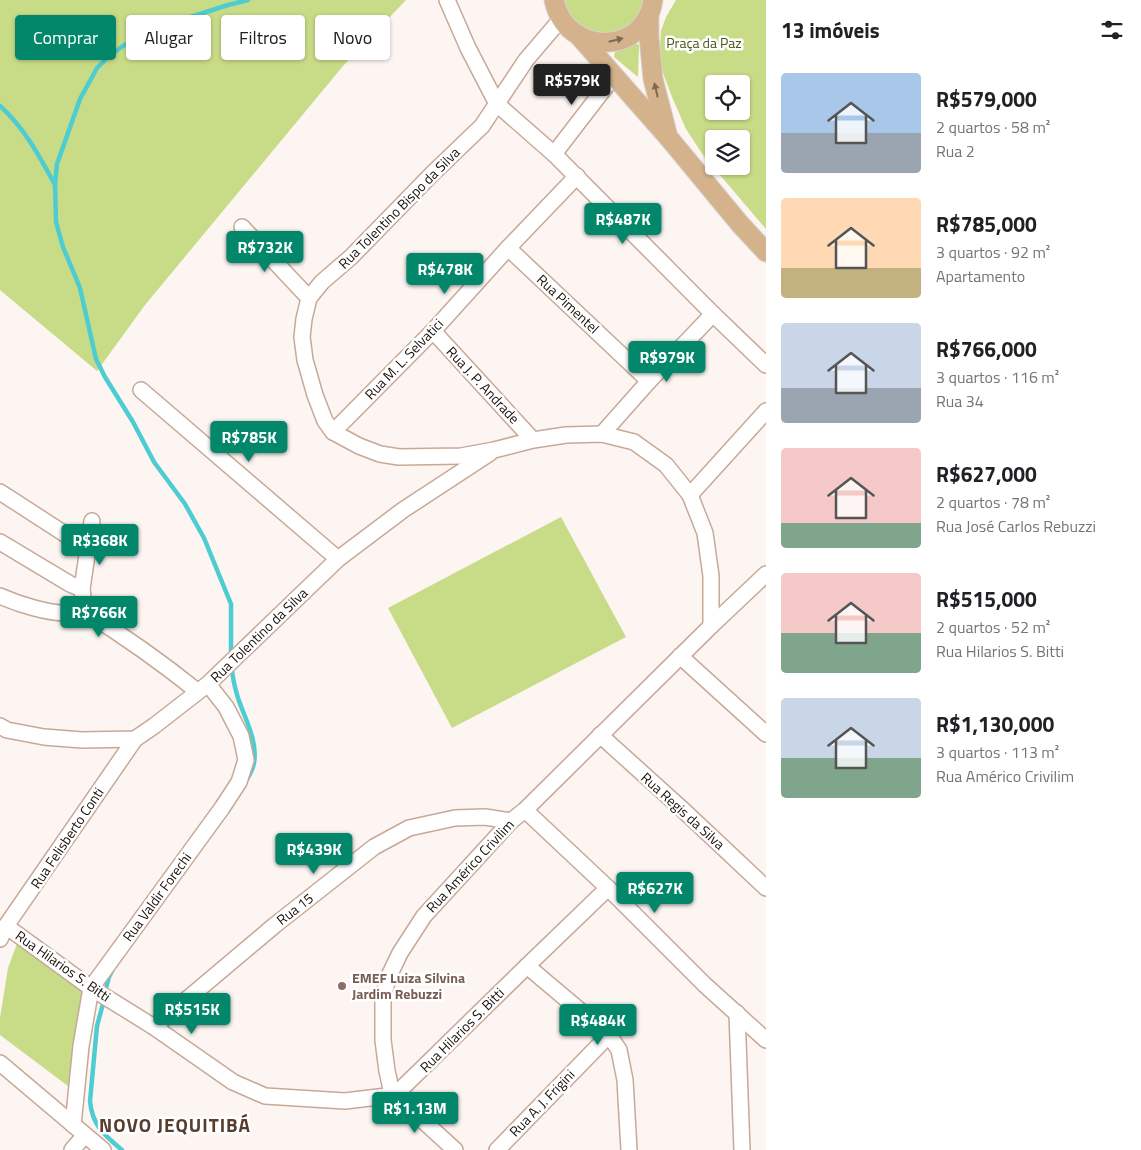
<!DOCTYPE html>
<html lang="pt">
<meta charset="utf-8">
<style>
:root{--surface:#fff;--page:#f6f6f6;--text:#202124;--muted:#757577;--accent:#02876b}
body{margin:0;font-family:"Titillium Web",sans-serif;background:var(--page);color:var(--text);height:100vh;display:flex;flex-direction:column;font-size:19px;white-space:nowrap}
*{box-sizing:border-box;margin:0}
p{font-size:16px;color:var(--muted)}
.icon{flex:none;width:28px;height:28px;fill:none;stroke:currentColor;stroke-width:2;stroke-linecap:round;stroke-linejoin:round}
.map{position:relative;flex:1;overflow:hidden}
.sheet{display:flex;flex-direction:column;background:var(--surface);width:375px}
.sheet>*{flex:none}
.banner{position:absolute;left:15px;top:15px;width:475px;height:45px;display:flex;gap:10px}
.tools{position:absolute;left:705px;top:75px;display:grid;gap:10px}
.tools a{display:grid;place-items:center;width:45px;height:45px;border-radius:5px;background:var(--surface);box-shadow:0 1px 4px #0004;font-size:25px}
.price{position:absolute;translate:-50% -42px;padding:0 11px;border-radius:5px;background:var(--accent);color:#fff;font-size:16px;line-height:32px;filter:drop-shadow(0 1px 2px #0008)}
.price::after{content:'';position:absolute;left:50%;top:30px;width:15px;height:11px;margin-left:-8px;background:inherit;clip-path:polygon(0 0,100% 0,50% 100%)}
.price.active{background:#222;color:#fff}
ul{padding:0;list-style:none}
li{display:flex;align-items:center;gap:15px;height:125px;padding:0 15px}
li span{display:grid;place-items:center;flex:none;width:140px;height:100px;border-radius:5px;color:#555}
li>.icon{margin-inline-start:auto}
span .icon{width:60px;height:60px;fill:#fffc;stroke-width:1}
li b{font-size:21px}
h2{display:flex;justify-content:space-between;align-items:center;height:60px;padding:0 15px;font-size:21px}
.tag{padding:0 18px;border-radius:5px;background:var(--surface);box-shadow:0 1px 4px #0004;font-size:18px;line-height:45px}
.tag.active{background:var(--accent);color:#fff}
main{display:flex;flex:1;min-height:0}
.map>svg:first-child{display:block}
.green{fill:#c8db87;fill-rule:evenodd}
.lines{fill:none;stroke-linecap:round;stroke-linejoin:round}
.stream{stroke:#4dccd1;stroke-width:4.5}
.minor-casing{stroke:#c7a998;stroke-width:18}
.major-casing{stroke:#d6d4d3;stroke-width:21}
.minor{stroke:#fff;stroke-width:15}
.major{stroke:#d3b28c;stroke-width:19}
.oneway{fill:#7f6951}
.education-dot{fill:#8d6e63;stroke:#fff;stroke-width:2}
.labels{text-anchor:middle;stroke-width:5;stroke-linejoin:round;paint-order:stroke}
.park-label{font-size:14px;fill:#4c561a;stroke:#fff}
.street-label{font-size:14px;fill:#190f09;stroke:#fff}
.education-label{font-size:14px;font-weight:bold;fill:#785e54;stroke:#fff;text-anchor:start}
.district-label{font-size:19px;font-weight:bold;letter-spacing:1px;fill:#563d2f;stroke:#fff}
</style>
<main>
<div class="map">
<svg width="766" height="1150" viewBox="0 0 766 1150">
<rect width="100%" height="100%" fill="#fcf5f2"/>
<g class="green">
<path d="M 0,0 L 406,0 L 343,66 L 145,305 L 97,371 L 0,290 Z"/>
<path d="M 563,0 L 647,0 L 641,16 L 620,33 L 592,34 L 570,18 Z"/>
<path d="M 676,0 L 766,0 L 766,229 L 703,155 L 686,129 L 672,97 L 660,65 L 660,46 L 661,31 L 666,17 ZM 714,84 L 741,84 L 741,111 L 714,111 ZM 714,139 L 741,139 L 741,166 L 714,166 Z"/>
<path d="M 636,43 L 639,45 L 638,77 L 614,57 L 615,52 Z"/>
<path d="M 561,517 L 626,637 L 452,728 L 388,608 Z"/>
<path d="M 18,941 L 92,987 L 92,1010 L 84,1098 L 0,1035 L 0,1018 L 8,968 Z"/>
</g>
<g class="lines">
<g class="stream">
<path d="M 0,106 C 25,129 38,154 54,183"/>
<path d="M 231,657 L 231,604 L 204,538 L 185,504 L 154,462 L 133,422 L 105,377 L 96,359 L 80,288 L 63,247 L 56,222 L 55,184 L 57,164 L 80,99 L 97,68 L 110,55 L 135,38 L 181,20 L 228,5 L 248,0"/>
<path d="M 232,667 C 232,677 235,688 238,698 C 245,719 258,741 254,763 C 253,770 249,776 246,781"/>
<path d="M 105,992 L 109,977 L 113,969"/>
<path d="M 104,1000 L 97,1026 L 90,1101 C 92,1125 104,1135 122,1150"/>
</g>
<g class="minor-casing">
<g id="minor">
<path d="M 447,0 L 468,48 L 497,104 L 554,154 L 713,314 L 766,365"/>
<path d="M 561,19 L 526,60 L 482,126 L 432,174 L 351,257 L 322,282 L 309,298 L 304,319 L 302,337 L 305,360 L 315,395 L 325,421 L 333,432 L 359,446 L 380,454 L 399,457 L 461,456 L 494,450 L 533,440 L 566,435 L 602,434 L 634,442 L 666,465 L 690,495 L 705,533 L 711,576 L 711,626"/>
<path d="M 554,154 L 614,76"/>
<path d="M 242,227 L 309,298"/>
<path d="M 508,248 L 649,381"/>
<path d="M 433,331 L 533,440"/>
<path d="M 141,390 L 338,559"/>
<path d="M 333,432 L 433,331 L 508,248 L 577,176"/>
<path d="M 602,434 L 649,381 L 713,314"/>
<path d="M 0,492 L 88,549"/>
<path d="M 690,495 L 766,411"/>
<path d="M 0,542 L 70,584 L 82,589"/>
<path d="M 0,596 C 18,604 49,614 69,613 C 74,613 79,612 84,611 C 124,636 161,662 197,691"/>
<path d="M 83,597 L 82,589 L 92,521"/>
<path d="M 680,656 L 766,734"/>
<path d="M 0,726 L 7,730 L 44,737 L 82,740 L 135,739 L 154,726 L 208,684 L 338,559 L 403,510 L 490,453"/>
<path d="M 600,735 L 682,809 L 766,888"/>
<path d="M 525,810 L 608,888 L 705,985 L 766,1040"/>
<path d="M 6,926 L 91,988 L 154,1027 L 233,1082 L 265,1096 L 345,1101 L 395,1095 L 527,966 L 608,888"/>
<path d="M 0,939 L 6,926 L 135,739"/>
<path d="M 527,966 L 609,1035 L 619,1050 L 625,1080 L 629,1150"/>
<path d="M 737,1013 L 742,1150"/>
<path d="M 154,1027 L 275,925 L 374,847 L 409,828 L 455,818 L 485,817 L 511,821"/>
<path d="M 0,1063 L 103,1150"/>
<path d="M 73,1125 L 81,1046 L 91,988 L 222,808 L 239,782 L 246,760 L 241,736 L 226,707 L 208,684"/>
<path d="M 72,1150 L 85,1135"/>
<path d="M 455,1150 L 395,1095 L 391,1089 L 387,1071 L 383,1040 L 383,998 L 388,978 L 400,953 L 424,916 L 511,821 L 525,810 L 711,626 L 766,574"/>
<path d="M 497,1150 L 609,1035"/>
</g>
</g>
<g class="major-casing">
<g id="major">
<path d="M 554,0 C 566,57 645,56 653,0"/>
<path d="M 649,14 L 649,37 L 653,79 L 667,133"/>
<path d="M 579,36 L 668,137 L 740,224 L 766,252"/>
</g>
</g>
<use href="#minor" class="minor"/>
<use href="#major" class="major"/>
</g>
<defs><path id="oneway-solid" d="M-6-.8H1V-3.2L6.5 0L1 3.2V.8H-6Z" transform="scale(1.25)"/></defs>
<g class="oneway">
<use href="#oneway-solid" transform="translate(616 40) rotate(-14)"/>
<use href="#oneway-solid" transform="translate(656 90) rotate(-103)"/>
</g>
<circle class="education-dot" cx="342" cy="986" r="5"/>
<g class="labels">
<g class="park-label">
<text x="704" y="48">Praça da Paz</text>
</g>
<g class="street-label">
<text transform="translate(399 208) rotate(-45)" y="5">Rua Tolentino Bispo da Silva</text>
<text transform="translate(568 304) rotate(43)" y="5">Rua Pimentel</text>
<text transform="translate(404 359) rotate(-46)" y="5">Rua M. L. Selvatici</text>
<text transform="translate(483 385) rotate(47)" y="5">Rua J. P. Andrade</text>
<text transform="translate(259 635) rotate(-44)" y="5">Rua Tolentino da Silva</text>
<text transform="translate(683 811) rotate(42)" y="5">Rua Regis da Silva</text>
<text transform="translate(67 838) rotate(-56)" y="5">Rua Felisberto Conti</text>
<text transform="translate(470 866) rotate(-47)" y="5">Rua Américo Crivilim</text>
<text transform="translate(157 897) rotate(-54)" y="5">Rua Valdir Forechi</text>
<text transform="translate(295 909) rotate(-38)" y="5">Rua 15</text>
<text transform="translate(63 966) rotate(35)" y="5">Rua Hilarios S. Bitti</text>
<text transform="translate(462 1030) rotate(-45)" y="5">Rua Hilarios S. Bitti</text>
<text transform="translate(542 1103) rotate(-46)" y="5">Rua A. J. Frigini</text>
</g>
<g class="education-label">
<text x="352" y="983">EMEF Luiza Silvina<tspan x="352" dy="16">Jardim Rebuzzi</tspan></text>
</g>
<g class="district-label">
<text x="175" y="1132">NOVO JEQUITIBÁ</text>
</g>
</g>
</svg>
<div class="tools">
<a><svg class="icon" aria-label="locate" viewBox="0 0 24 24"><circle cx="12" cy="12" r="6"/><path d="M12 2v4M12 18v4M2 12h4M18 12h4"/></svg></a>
<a><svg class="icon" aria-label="layers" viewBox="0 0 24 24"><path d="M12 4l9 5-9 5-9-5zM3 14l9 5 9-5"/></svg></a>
</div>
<b class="price active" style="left:572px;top:106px">R$579K</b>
<b class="price" style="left:623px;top:245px">R$487K</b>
<b class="price" style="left:265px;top:273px">R$732K</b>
<b class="price" style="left:445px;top:295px">R$478K</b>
<b class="price" style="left:667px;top:383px">R$979K</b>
<b class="price" style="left:249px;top:463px">R$785K</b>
<b class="price" style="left:100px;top:566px">R$368K</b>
<b class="price" style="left:99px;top:638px">R$766K</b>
<b class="price" style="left:314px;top:875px">R$439K</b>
<b class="price" style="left:655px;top:914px">R$627K</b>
<b class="price" style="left:192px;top:1035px">R$515K</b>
<b class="price" style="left:598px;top:1046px">R$484K</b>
<b class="price" style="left:415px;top:1134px">R$1.13M</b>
<div class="banner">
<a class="tag active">Comprar</a>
<a class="tag">Alugar</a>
<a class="tag">Filtros</a>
<a class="tag">Novo</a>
</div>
</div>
<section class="sheet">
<h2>13 imóveis<svg class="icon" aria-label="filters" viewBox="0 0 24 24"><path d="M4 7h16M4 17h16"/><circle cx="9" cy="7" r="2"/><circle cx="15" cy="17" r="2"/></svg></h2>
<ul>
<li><span style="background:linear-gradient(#a9c7e8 60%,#9aa5b1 0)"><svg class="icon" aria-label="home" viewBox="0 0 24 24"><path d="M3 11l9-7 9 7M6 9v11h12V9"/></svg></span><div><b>R$579,000</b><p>2 quartos · 58 m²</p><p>Rua 2</p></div></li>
<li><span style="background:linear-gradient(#ffd9b3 70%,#c2b280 0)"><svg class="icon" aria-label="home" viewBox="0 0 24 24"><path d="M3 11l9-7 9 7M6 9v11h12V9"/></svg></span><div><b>R$785,000</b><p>3 quartos · 92 m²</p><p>Apartamento</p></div></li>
<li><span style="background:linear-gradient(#c9d6e8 65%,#9aa5b1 0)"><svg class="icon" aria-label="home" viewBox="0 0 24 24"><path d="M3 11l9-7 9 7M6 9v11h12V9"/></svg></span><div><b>R$766,000</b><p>3 quartos · 116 m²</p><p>Rua 34</p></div></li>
<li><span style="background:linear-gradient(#f6c9c9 75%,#7fa58c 0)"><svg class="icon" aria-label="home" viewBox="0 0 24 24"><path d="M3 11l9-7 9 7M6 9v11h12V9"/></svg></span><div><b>R$627,000</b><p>2 quartos · 78 m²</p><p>Rua José Carlos Rebuzzi</p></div></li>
<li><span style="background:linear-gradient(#f6c9c9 60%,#7fa58c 0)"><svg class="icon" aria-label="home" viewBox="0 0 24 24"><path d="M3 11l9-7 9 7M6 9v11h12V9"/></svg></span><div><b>R$515,000</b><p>2 quartos · 52 m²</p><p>Rua Hilarios S. Bitti</p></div></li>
<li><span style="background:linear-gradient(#c9d6e8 60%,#7fa58c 0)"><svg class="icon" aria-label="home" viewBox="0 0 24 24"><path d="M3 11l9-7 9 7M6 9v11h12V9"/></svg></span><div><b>R$1,130,000</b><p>3 quartos · 113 m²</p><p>Rua Américo Crivilim</p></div></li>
</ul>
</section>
</main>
